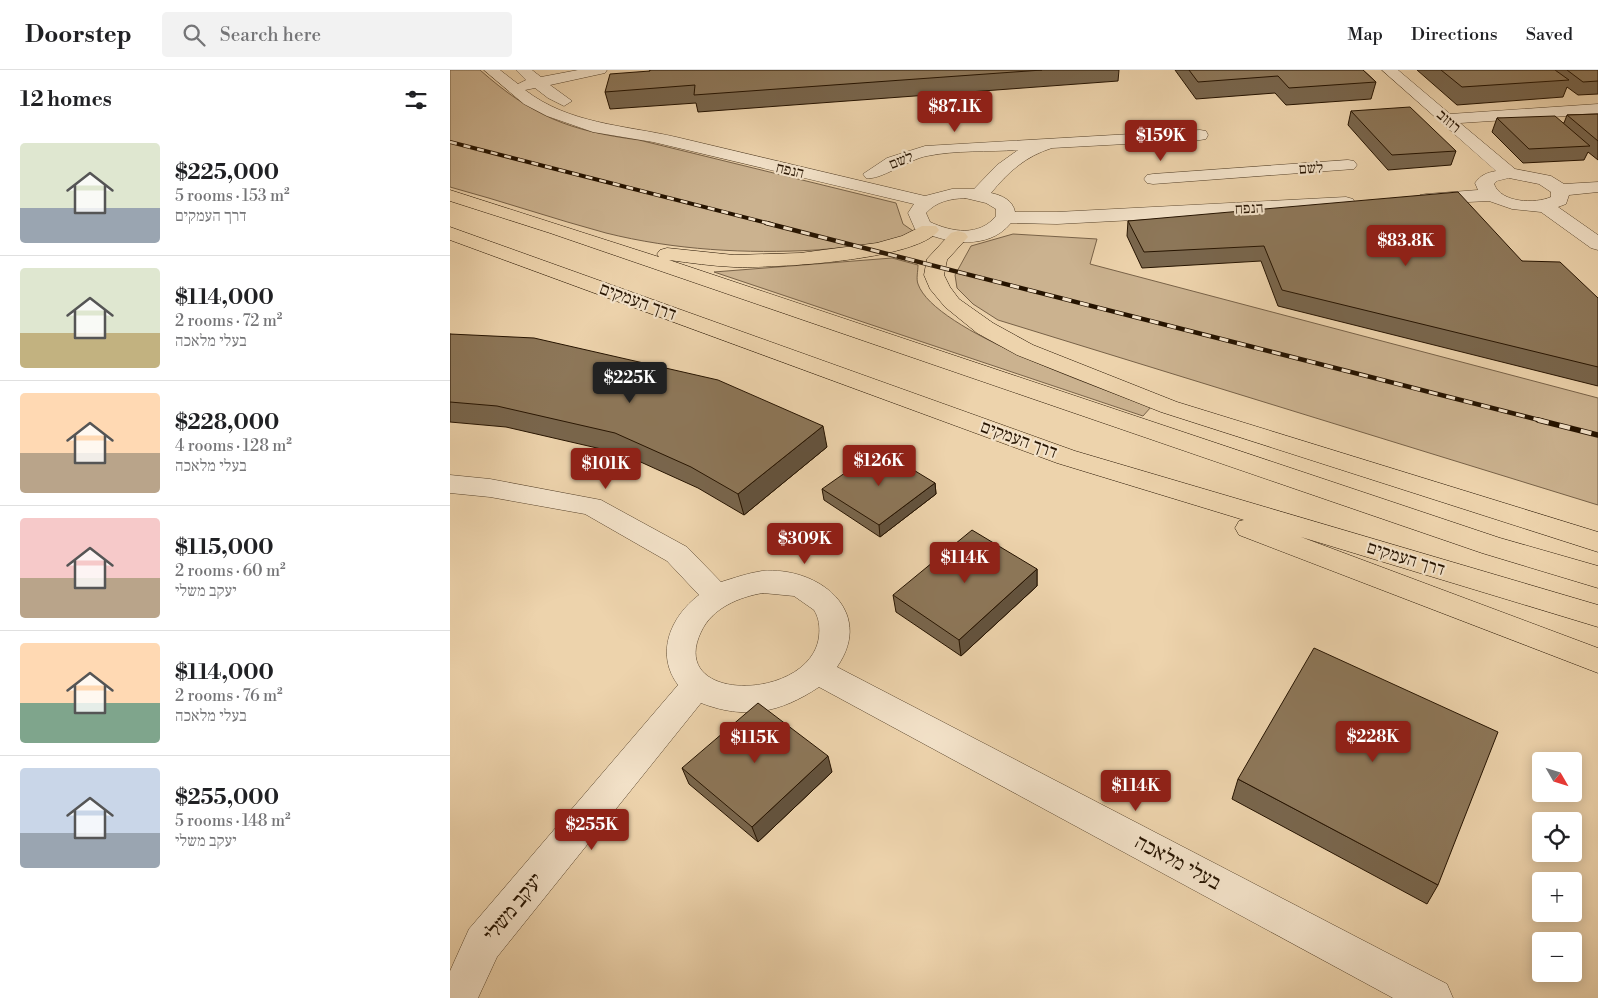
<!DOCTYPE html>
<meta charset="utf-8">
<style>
:root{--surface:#fff;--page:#f2f2f2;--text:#202124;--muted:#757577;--line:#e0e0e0;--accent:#8f2418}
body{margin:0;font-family:"Libre Bodoni","Frank Ruhl Libre",serif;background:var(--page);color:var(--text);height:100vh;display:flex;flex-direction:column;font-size:19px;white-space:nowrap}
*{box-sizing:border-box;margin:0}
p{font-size:16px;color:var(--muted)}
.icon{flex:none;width:28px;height:28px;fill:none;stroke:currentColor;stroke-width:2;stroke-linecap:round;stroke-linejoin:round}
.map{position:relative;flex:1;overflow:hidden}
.side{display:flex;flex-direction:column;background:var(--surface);width:450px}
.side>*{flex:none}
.needle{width:32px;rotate:129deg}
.fabs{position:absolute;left:1082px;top:682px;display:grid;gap:10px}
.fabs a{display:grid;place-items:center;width:50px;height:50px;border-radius:5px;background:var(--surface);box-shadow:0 2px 12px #0003;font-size:25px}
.price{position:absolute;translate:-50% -42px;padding:0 11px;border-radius:5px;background:var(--accent);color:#fff;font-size:16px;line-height:32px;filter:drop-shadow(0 1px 2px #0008)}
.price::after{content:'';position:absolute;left:50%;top:30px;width:15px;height:11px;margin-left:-8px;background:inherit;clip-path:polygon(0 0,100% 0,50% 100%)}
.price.current{background:#222;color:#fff}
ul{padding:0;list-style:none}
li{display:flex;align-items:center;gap:15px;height:125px;padding:0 20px}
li+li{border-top:1px solid var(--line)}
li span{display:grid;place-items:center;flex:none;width:140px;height:100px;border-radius:5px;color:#555}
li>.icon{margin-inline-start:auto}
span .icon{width:60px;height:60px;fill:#fffc;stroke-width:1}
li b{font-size:21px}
h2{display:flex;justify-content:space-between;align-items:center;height:60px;padding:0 20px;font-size:21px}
header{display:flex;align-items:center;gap:30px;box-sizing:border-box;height:70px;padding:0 25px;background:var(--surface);border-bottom:1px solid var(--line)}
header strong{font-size:24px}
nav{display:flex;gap:28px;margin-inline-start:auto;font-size:18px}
.search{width:350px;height:45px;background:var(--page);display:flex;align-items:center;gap:12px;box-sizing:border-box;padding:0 18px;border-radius:5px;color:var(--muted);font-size:19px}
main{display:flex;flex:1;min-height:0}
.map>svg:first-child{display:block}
.green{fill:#cbb28f;stroke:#786248}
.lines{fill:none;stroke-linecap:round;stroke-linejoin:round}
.minor-casing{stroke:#57432b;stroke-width:1}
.highway-casing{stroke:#251300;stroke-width:1}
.minor{fill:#f3e2c9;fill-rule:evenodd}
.highway{fill:#edd3ac;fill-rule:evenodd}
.rail-far2-casing{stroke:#251300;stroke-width:4}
.rail-far1-casing{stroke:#251300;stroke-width:4.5}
.rail-casing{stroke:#251300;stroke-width:5.5}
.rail-far2{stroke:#f3e2c9;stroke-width:2.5;stroke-dasharray:7;stroke-linecap:butt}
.rail-far1{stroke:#f3e2c9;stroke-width:3;stroke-dasharray:9;stroke-linecap:butt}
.rail{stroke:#f3e2c9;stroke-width:4;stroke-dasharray:11;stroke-linecap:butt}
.wall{fill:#79664d;stroke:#251300}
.shaded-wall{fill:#63533e;stroke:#251300}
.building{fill:#8d7759;stroke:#251300}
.labels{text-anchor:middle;stroke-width:4.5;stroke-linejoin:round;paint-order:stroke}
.far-street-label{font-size:15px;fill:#251300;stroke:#f3e2c9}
.street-label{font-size:18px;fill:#251300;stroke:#f3e2c9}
.near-street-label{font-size:21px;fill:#251300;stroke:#f3e2c9}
</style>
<header>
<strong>Doorstep</strong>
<div class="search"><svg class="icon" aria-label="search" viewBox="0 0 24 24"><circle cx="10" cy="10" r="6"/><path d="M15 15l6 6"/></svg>Search here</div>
<nav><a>Map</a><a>Directions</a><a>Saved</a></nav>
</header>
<main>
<section class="side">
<h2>12 homes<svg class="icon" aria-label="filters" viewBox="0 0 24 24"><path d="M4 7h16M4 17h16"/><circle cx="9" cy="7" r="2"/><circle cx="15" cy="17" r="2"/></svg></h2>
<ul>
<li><span style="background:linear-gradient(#dfe7d0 65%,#9aa5b1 0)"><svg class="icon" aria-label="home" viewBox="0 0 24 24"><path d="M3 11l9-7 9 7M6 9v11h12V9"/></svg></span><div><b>$225,000</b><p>5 rooms · 153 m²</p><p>דרך העמקים</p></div></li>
<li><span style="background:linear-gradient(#dfe7d0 65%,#c2b280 0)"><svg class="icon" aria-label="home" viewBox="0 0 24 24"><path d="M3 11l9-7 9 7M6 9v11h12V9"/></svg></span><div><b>$114,000</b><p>2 rooms · 72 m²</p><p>בעלי מלאכה</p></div></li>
<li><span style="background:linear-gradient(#ffd9b3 60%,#b9a48a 0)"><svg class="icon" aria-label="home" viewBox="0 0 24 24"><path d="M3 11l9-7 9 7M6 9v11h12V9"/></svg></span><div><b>$228,000</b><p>4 rooms · 128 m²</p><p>בעלי מלאכה</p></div></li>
<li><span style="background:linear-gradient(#f6c9c9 60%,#b9a48a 0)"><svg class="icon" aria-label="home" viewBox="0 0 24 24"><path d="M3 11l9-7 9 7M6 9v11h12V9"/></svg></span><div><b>$115,000</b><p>2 rooms · 60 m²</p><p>יעקב משלי</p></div></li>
<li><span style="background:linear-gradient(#ffd9b3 60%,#7fa58c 0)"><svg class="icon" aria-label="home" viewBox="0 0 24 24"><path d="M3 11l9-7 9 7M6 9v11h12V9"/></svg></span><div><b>$114,000</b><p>2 rooms · 76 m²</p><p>בעלי מלאכה</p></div></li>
<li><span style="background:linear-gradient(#c9d6e8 65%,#9aa5b1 0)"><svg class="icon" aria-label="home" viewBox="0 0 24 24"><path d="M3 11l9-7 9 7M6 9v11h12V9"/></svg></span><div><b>$255,000</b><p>5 rooms · 148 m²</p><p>יעקב משלי</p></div></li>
</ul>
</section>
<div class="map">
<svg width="1148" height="928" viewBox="0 0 1148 928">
<rect width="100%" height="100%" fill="#edd3ac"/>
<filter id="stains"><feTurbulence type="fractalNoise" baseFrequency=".004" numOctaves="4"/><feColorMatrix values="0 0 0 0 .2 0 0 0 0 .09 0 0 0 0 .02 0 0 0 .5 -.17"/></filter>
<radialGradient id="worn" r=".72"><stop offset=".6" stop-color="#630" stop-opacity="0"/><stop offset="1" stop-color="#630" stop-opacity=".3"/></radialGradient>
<g class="green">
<path d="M 0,0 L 30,0 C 82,46 119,61 189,70 L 446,133 L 453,154 L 466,163 C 434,175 401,177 366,180 C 297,184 224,180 156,163 C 104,149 52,131 0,117 Z"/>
<path d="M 563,164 L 647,169 L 640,194 L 1148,328 L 1148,435 L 548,250 L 523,234 L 507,218 L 505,205 L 521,176 Z"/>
<path d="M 442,188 L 468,195 C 468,201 466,209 468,214 C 484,261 653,319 701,337 L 693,346 L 264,202 Z"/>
</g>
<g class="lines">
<g class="minor-casing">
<g id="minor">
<path d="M 34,0 L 50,0 L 68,14 L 76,10 L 66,0 L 82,0 L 91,7 L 128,0 L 157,0 L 155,3 L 100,15 L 122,31 L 114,36 L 98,28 L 85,18 L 75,20 C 119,54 174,55 226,67 C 309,87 392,106 475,126 L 502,119 L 524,119 L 547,95 L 568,80 C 538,82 506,80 477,86 C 459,89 430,111 416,108 L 413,104 L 437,88 L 475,76 L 750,60 L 756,61 L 758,65 L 756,69 L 750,70 L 602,78 C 576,86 558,102 541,123 C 551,125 563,130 565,142 L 607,142 L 896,127 L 903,129 L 905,133 L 903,137 L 896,139 L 607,154 L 561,153 C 537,182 495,173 465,159 L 458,143 L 464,134 L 203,72 L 143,62 L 97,46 L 74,34 ZM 515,128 L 536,133 L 546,139 L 546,146 C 529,167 502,162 480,152 L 476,143 C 487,131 500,129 515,128 Z"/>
<path d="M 932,0 L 948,0 L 1000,44 L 1148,34 L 1148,44 L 1010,53 L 1065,99 L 1101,106 L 1114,114 L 1148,112 L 1148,122 L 1119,125 L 1116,134 L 1108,137 L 1148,165 L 1148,180 L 1141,178 L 1091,142 L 1062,139 L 1039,131 L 976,134 L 970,133 L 967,129 L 970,125 L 976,124 L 1028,120 L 1025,113 C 1031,105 1036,103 1046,101 ZM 1059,108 L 1089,114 L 1101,122 L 1101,127 C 1085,134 1051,133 1044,114 L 1047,111 Z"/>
<path d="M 898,90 L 904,91 L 907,95 L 904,99 L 703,114 L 697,113 L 694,109 L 697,105 L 703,104 Z"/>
<path d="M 0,405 L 40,409 L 151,430 L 237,477 L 271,512 C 284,508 298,503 312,501 C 368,496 426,541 387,597 L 997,914 L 1003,928 L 943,928 L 369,617 C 330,643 295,650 251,633 L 47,887 L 28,928 L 0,928 L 0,901 L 19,859 L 228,615 C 205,584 220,547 249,525 L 217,491 L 135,444 L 40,427 L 0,423 ZM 313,523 L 344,526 L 364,540 C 369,548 370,557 369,566 C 362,631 216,635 251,562 C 262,538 289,527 313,523 Z"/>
</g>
</g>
<g class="highway-casing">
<g id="highway">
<path d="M 0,120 L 209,187 L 207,184 L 210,180 L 217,178 L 284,185 L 350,183 L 427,173 L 452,166 L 472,156 L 486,156 L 489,160 C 467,191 322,198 284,197 C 262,196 241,193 219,190 L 1050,468 L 1148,496 L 1148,518 L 1032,483 L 100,163 L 0,131 Z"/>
<path d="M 0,157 L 625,381 L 1148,535 L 1148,557 L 851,467 L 1148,578 L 1148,603 L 789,465 L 785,458 L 789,451 L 794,450 L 607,393 L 0,170 Z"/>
<path d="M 508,161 L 515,163 L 518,167 L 497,190 L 494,205 L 500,217 L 509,229 L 543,253 L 583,275 L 727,332 L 1148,462 L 1148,482 L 711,342 L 567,285 L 527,263 L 495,237 L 480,219 L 474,205 L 477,189 L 501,163 Z"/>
</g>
</g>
<use href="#minor" class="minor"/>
<use href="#highway" class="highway"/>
<g class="rail-far2-casing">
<path id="rail-far2" d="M 0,72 L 321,154"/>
</g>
<g class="rail-far1-casing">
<path id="rail-far1" d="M 316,153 L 1093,351"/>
</g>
<g class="rail-casing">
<path id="rail" d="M 1088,350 L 1148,365"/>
</g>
<use href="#rail-far2" class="rail-far2"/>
<use href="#rail-far1" class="rail-far1"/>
<use href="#rail" class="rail"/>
</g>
<g class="wall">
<path d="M 200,0 L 669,0 L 668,11 L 248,42 L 246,33 L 160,39 L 155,22 L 200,1 Z"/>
<path d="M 725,0 L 913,0 L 926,12 L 921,29 L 836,35 L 825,23 L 746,29 Z"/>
<path d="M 967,0 L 1148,0 L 1148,24 L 1128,25 L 1117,17 L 1113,27 L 1007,35 Z"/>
<path d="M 901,41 L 1006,81 L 1001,95 L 938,100 L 898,55 Z"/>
<path d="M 1148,44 L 1148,90 L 1138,82 L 1134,90 L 1073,93 L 1042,62 L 1047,48 L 1114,53 L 1117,45 Z"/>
<path d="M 678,151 L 1072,191 L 1148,228 L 1148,316 L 828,236 L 811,191 L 692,198 L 677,166 Z"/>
<path d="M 0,264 L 377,377 L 294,445 L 248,418 L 173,384 L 56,357 L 0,352 Z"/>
<path d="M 485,413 L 486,424 L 430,467 L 374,430 L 372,419 Z"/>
<path d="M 587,499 L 587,516 L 511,586 L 446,542 L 443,525 Z"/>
<path d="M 232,698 L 382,702 L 308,772 L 239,714 Z"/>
<path d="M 788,709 L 988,815 L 977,834 L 782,729 Z"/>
</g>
<g class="shaded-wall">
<path d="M 373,356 L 377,377 L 294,445 L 288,424 Z"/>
<path d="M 485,413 L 486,424 L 430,467 L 429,455 Z"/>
<path d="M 587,499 L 587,516 L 511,586 L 509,570 Z"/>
<path d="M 378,686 L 382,702 L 308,772 L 302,757 Z"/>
</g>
<g class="building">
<path d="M 200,0 L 592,0 L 244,25 L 245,15 L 155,22 L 160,4 L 200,1 Z"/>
<path d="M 739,0 L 913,0 L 926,12 L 839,18 L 828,6 L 748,12 Z"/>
<path d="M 991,0 L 1105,0 L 1119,10 L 1012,17 Z"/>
<path d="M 1117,0 L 1148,0 L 1148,11 L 1133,12 Z"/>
<path d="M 960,37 L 1006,81 L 942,85 L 901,41 Z"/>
<path d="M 1148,44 L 1148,71 L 1117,45 Z"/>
<path d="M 1105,46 L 1140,76 L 1079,79 L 1047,48 Z"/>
<path d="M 1008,122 L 1072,191 L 1110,192 L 1148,228 L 1148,297 L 832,220 L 814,176 L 694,182 L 678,151 Z"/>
<path d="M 0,264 L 84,268 L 268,310 L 373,356 L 288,424 L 241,397 L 165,363 L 47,336 L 0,332 Z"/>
<path d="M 429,379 L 485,413 L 429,455 L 372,419 Z"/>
<path d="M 522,460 L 587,499 L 509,570 L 443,525 Z"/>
<path d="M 864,578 L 1048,662 L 988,815 L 788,709 Z"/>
<path d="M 308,633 L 378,686 L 302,757 L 232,698 Z"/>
</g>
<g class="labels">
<g class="far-street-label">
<text transform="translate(999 51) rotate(41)" y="5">רוזוב</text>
<text transform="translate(451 90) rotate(-22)" y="5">לשם</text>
<text transform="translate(861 98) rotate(-4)" y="5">לשם</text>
<text transform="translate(340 100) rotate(13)" y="5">הנפח</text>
<text transform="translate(799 138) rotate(-3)" y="5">הנפח</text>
</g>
<g class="street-label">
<text transform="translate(188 231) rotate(20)" y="6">דרך העמקים</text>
<text transform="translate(569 369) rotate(20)" y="6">דרך העמקים</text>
<text transform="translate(956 488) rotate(17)" y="6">דרך העמקים</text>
</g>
<g class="near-street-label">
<text transform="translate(728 792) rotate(28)" y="7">בעלי מלאכה</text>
<text transform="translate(63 837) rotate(-51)" y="7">יעקב משלי</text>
</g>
</g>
<rect width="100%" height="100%" filter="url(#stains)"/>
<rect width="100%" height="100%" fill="url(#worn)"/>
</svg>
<div class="fabs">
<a><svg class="needle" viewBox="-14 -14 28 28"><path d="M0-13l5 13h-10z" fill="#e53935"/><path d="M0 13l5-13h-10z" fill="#757577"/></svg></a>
<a><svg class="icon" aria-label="locate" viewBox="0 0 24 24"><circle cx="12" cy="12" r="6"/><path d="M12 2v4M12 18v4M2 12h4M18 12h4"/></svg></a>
<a>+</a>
<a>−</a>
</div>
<b class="price" style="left:505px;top:63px">$87.1K</b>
<b class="price" style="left:711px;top:92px">$159K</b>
<b class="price" style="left:956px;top:197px">$83.8K</b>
<b class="price current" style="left:180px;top:334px">$225K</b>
<b class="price" style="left:429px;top:417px">$126K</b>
<b class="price" style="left:156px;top:420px">$101K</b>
<b class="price" style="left:355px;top:495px">$309K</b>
<b class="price" style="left:515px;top:514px">$114K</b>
<b class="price" style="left:923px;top:693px">$228K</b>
<b class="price" style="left:305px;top:694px">$115K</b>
<b class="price" style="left:686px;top:742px">$114K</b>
<b class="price" style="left:142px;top:781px">$255K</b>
</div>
</main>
